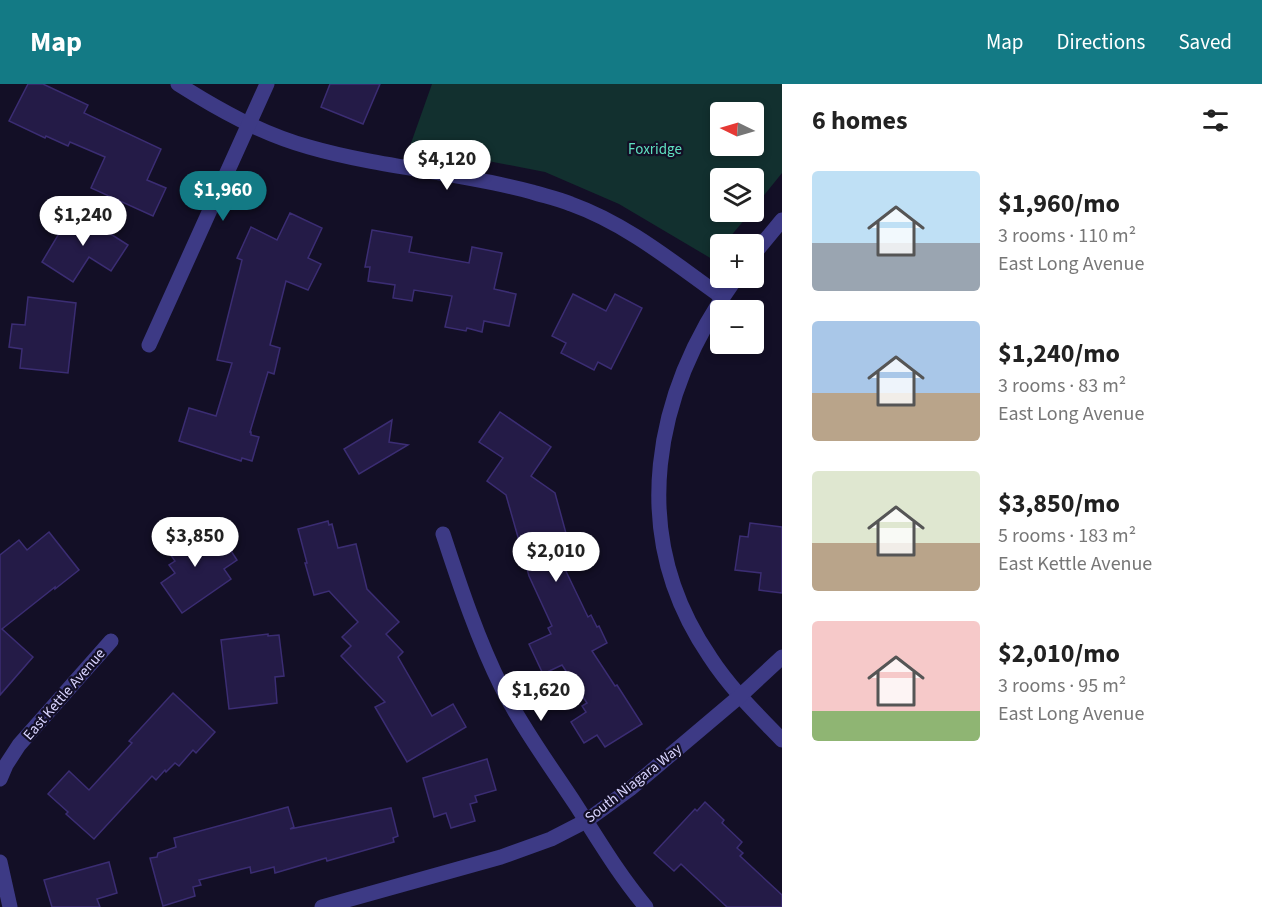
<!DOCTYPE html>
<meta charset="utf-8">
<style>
:root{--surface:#fff;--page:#f2f2f2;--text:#222;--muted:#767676;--accent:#137a85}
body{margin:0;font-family:"Source Sans 3",sans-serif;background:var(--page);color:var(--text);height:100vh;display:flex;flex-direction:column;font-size:22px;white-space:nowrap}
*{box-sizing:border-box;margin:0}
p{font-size:20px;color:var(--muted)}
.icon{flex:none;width:33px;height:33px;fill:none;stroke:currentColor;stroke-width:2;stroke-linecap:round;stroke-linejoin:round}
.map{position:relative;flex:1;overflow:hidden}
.panel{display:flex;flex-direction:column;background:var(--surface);width:480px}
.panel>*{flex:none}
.needle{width:39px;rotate:275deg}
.tools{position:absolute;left:710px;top:18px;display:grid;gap:12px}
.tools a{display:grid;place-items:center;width:54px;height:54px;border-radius:6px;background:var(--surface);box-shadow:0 3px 9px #0003;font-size:30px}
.price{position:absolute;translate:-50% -51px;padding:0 14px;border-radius:21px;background:#fff;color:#222;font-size:20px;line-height:39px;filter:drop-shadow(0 2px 3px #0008)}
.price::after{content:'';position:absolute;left:50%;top:36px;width:18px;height:14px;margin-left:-9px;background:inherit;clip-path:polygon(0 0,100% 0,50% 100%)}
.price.on{background:var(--accent);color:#fff}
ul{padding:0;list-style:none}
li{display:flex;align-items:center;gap:18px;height:150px;padding:0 30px}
li span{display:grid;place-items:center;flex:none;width:168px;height:120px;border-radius:6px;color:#555}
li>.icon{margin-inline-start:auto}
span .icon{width:72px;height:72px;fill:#fffc;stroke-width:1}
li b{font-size:26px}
h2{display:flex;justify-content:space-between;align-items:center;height:72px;padding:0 30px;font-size:26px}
header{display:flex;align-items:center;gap:36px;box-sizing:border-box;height:84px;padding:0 30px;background:var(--accent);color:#fff}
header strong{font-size:28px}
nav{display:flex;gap:33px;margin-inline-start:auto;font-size:21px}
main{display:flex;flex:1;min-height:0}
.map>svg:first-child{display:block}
.green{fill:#12302f;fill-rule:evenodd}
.building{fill:#241b47;stroke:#3b2d73;stroke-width:1.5}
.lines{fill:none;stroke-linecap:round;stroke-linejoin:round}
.minor{stroke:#3d3a85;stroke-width:15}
.labels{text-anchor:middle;stroke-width:4.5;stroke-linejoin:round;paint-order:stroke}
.park-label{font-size:15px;fill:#5fe0c0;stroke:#130f26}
.street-label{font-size:15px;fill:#d9d4ff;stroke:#130f26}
</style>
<header>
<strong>Map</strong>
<nav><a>Map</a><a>Directions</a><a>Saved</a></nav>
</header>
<main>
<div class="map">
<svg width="782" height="823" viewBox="0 0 782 823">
<rect width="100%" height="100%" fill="#130f26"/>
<path class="green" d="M 432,0 L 782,0 L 782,89 L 753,125 L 753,94 L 720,94 L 720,128 L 751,128 L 724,160 L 720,160 L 720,165 L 712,175 L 619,120 L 545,88 L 410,62 ZM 720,28 L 753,28 L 753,62 L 720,62 Z"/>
<g class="building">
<path d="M 28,0 L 43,0 L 88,21 L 84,29 L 161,65 L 147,96 L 166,104 L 153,132 L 91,104 L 105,73 L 70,58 L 68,62 L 46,52 L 45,54 L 9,37 Z"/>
<path d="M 330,0 L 380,0 L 363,40 L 321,23 Z"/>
<path d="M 73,126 L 128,161 L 111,187 L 89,173 L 73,198 L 42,178 Z"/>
<path d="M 290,129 L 322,144 L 308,174 L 321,180 L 308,206 L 286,197 L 270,261 L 280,264 L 274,290 L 268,288 L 250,348 L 251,348 L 251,351 L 259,353 L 252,377 L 242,374 L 241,377 L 179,357 L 189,324 L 216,332 L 232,279 L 217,276 L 242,176 L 237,174 L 251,143 L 277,156 Z"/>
<path d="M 372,146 L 412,153 L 409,168 L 469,179 L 472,163 L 502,169 L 494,205 L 516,210 L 509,242 L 484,237 L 482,248 L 467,244 L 466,247 L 445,243 L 452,212 L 414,206 L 412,217 L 393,214 L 395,201 L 368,197 L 370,183 L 365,183 Z"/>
<path d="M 573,210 L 606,227 L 615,210 L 642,224 L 611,285 L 598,278 L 594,286 L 561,269 L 566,259 L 552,252 Z"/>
<path d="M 28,213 L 76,219 L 68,289 L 20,284 L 22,265 L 9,263 L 12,240 L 25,241 Z"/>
<path d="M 500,328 L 551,363 L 531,392 L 555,409 L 573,475 L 562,479 L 588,533 L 591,531 L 597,543 L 599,542 L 607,559 L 592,567 L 615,602 L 617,601 L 642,640 L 605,663 L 597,651 L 584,659 L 571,638 L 586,628 L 582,622 L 587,619 L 562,581 L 543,590 L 529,560 L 551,550 L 548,544 L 552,542 L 529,492 L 506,411 L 487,397 L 503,374 L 479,358 Z"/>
<path d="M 392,336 L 389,358 L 408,361 L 359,390 L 344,365 Z"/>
<path d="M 328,437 L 329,441 L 332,440 L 338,464 L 356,460 L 367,505 L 399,538 L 386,550 L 403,568 L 398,573 L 432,632 L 453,620 L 466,643 L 407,678 L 375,623 L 385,618 L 341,572 L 351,562 L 342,553 L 358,538 L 329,507 L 314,511 L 305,479 L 307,479 L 298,445 Z"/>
<path d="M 750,439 L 782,443 L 782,509 L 759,506 L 761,489 L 735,486 L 740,452 L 748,453 Z"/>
<path d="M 191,441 L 198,452 L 200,450 L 213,468 L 226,459 L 237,476 L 224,485 L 231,495 L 182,529 L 161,499 L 175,489 L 169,481 L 175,477 L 163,460 Z"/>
<path d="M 49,448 L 79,486 L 55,505 L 55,503 L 2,545 L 33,573 L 0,611 L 0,471 L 19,456 L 27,466 Z"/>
<path d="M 268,550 L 268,552 L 279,551 L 284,592 L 275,593 L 277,619 L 229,625 L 221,556 Z"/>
<path d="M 173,609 L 215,648 L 196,669 L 193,666 L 179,682 L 175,679 L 166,688 L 165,686 L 156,696 L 152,692 L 94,755 L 66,730 L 68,728 L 48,710 L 69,687 L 89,706 L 132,659 L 129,657 Z"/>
<path d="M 487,675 L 496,706 L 475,712 L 477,718 L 470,720 L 475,737 L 451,744 L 446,729 L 434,733 L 423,694 Z"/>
<path d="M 705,718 L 724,736 L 722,739 L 742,758 L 737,764 L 743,769 L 740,772 L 782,811 L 782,823 L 727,823 L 681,780 L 674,787 L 654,769 L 695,725 L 697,727 Z"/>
<path d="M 288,723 L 294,743 L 290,745 L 391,724 L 398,752 L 393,754 L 394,758 L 327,777 L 326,774 L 275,789 L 274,783 L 251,789 L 250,783 L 199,796 L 201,801 L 193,803 L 195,812 L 163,822 L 150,774 L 157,773 L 158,769 L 176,763 L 174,754 Z"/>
<path d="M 109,778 L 117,809 L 97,815 L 100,823 L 52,823 L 44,796 Z"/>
</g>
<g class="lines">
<g class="minor">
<path d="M 178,0 C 219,26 262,50 309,63 C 382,84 459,88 532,108 C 545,112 559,115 571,120 C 627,140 674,179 722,213"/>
<path d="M 753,171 L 782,136"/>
<path d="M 736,194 C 653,309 626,450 710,573 C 730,604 757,630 782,656"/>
<path d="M 149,261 L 267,0"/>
<path d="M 443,450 C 460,502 478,556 502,604 C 523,645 551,683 576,721 C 599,757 619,791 646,823"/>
<path d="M 0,695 L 6,681 L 19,661 L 111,557"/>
<path d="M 0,778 L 10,823"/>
<path d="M 322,823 L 501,773 L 551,755 L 586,737 L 630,705 L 740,612 L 782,573"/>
</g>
</g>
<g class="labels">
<g class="park-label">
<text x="655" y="70">Foxridge</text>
</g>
<g class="street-label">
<text transform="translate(64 610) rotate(-49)" y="5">East Kettle Avenue</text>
<text transform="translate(633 699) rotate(-38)" y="5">South Niagara Way</text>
</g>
</g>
</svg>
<div class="tools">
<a><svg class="needle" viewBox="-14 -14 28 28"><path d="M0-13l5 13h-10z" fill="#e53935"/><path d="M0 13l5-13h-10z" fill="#767676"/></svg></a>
<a><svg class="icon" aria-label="layers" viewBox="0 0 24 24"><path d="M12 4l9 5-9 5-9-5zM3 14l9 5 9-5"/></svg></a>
<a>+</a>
<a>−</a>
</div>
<b class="price" style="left:447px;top:107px">$4,120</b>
<b class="price on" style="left:223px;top:138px">$1,960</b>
<b class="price" style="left:83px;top:163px">$1,240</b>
<b class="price" style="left:195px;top:484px">$3,850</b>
<b class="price" style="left:556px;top:499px">$2,010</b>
<b class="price" style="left:541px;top:638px">$1,620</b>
</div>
<section class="panel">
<h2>6 homes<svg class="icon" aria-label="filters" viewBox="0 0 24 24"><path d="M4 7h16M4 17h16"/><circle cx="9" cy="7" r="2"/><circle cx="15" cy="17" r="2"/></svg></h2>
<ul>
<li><span style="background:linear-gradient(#bfe0f5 60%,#9aa5b1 0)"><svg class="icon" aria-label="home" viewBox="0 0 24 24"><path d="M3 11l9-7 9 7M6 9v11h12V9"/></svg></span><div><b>$1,960/mo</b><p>3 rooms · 110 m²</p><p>East Long Avenue</p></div></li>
<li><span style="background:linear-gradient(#a9c7e8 60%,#b9a48a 0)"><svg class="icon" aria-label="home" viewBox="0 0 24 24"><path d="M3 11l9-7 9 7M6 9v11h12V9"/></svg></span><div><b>$1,240/mo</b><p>3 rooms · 83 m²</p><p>East Long Avenue</p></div></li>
<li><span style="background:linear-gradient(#dfe7d0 60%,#b9a48a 0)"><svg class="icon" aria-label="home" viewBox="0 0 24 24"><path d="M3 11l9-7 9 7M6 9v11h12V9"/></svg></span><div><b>$3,850/mo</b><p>5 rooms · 183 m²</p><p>East Kettle Avenue</p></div></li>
<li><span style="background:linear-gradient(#f6c9c9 75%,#8fb573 0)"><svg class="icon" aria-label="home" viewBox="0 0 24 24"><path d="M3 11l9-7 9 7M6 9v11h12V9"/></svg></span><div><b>$2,010/mo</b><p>3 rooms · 95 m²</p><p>East Long Avenue</p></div></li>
</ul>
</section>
</main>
